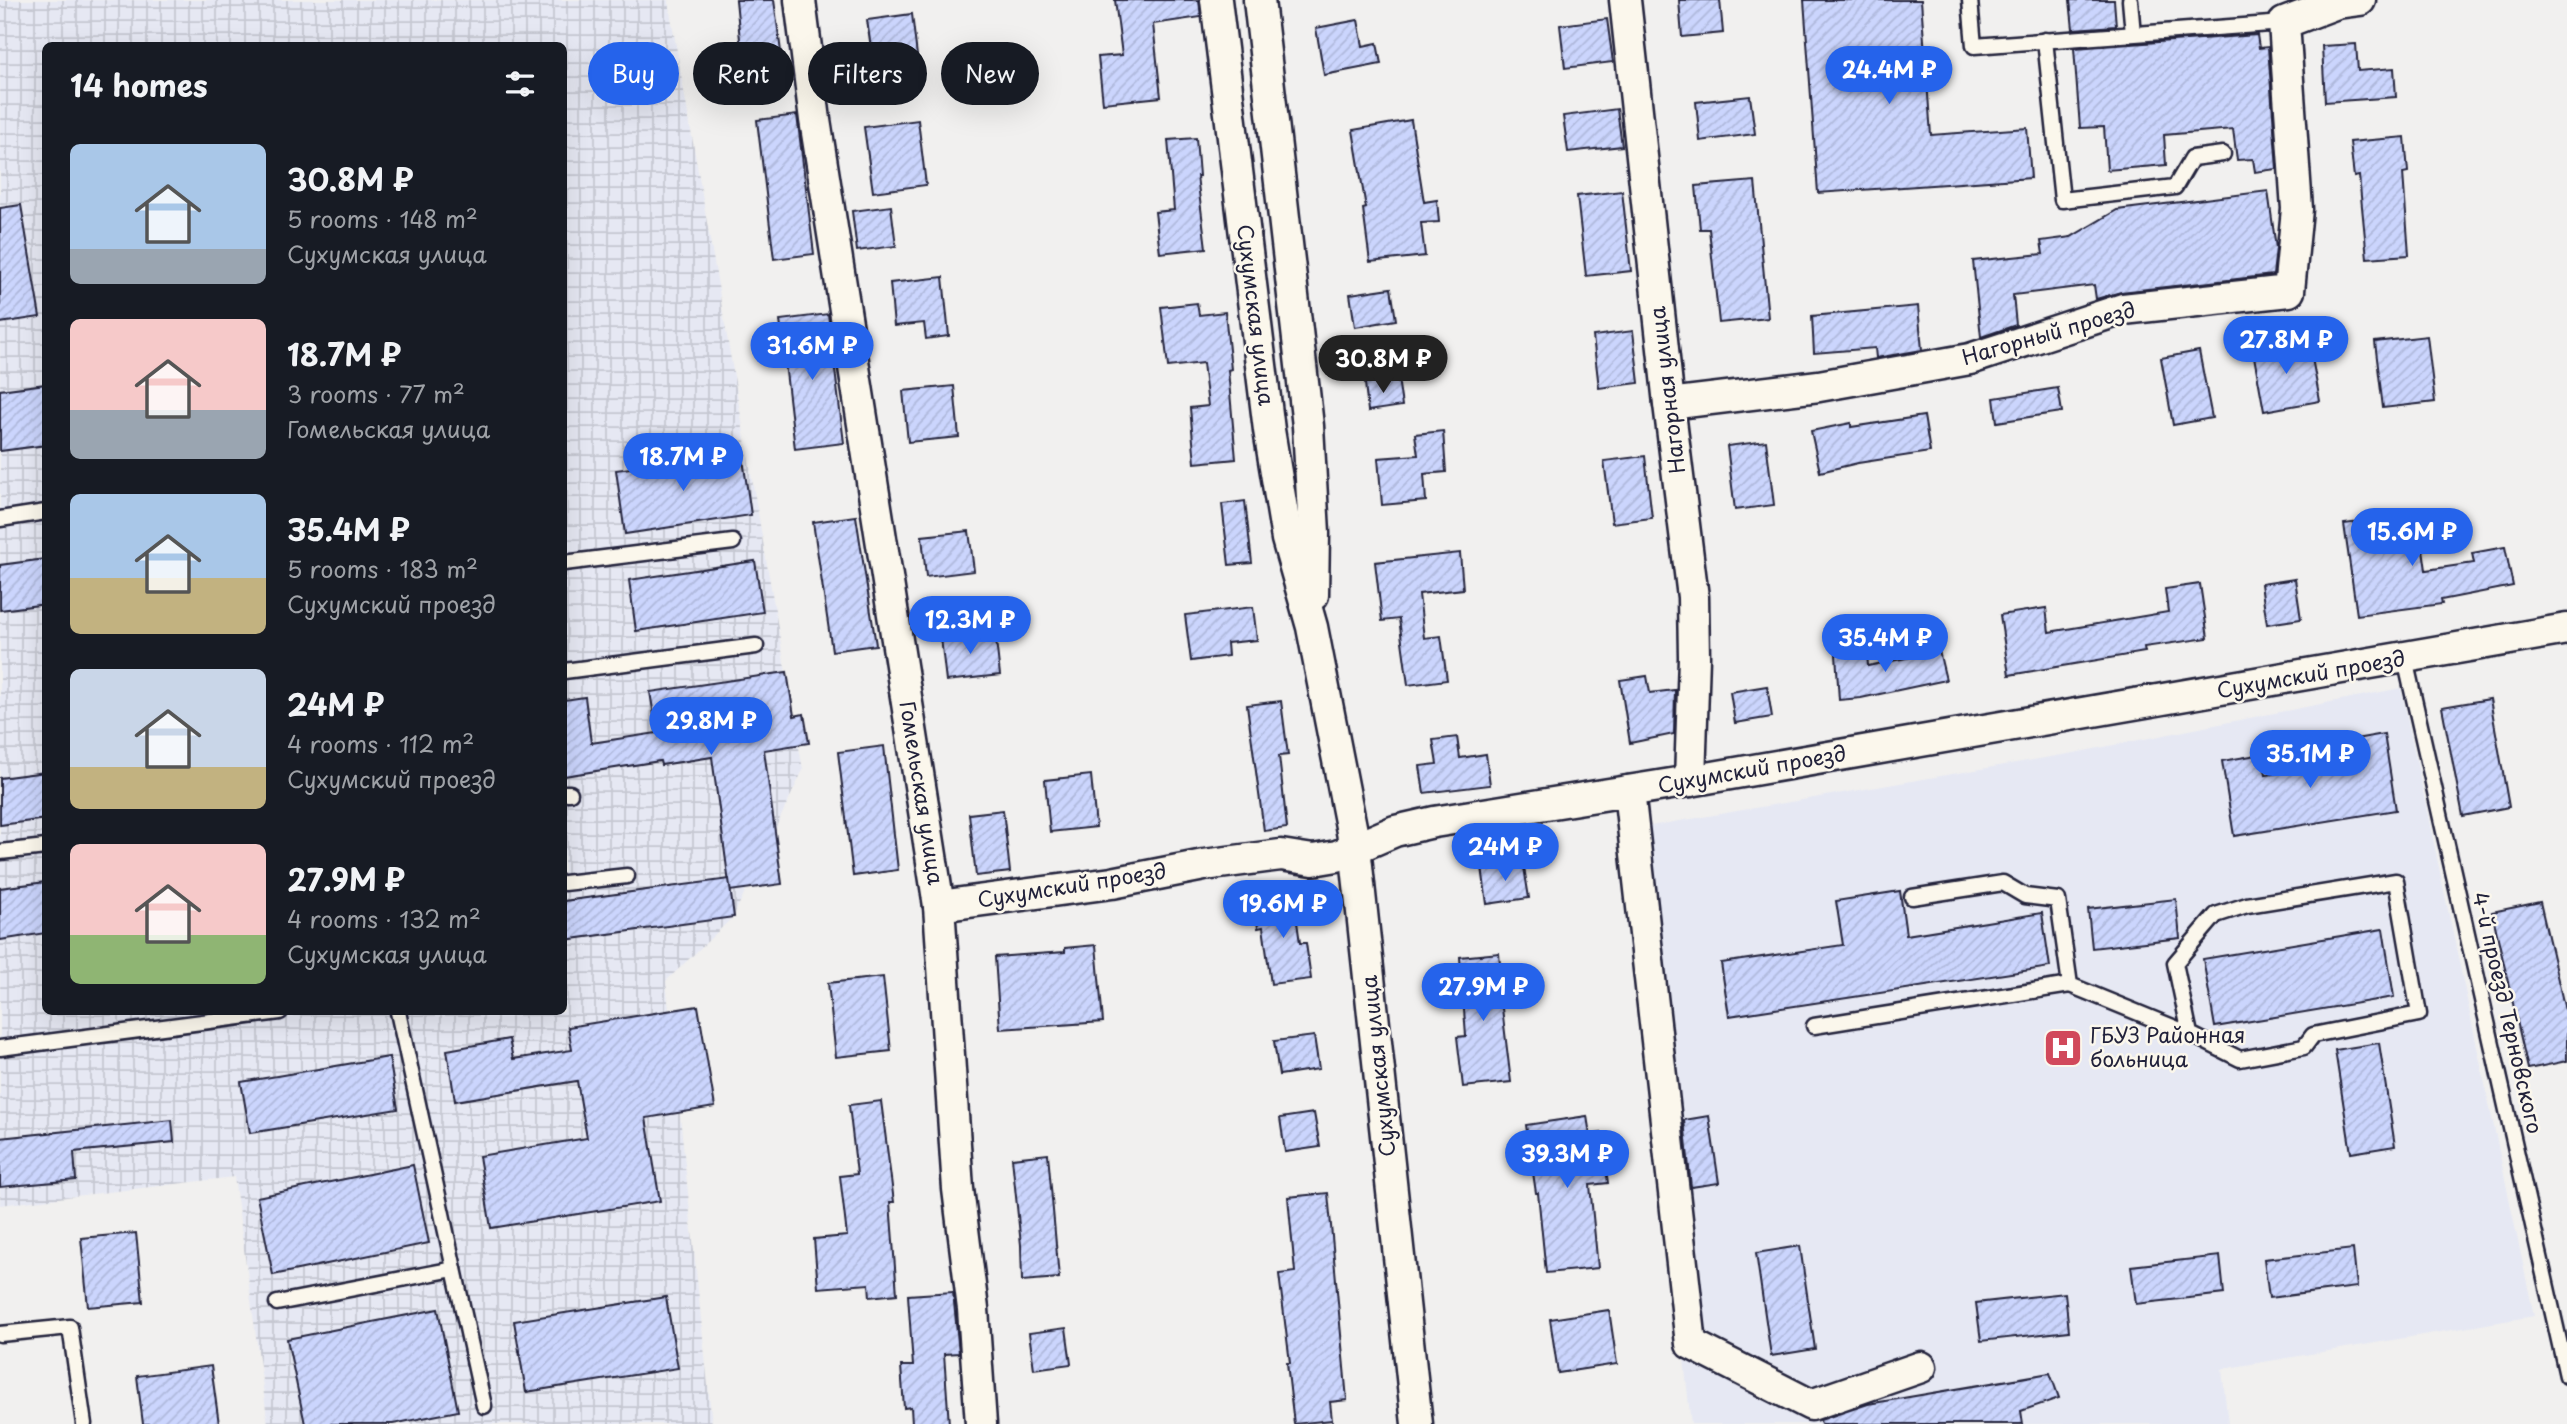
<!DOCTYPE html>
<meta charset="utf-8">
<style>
:root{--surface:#171b24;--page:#20242c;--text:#f1f3f6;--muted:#9ea1a6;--accent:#2563eb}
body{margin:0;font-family:"Playpen Sans",sans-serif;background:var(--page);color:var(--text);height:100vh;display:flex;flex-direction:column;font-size:26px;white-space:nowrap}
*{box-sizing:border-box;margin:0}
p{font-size:23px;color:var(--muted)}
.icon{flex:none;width:38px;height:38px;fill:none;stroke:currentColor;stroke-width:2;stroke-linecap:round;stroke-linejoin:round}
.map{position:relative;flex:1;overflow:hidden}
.panel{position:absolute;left:42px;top:42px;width:525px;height:973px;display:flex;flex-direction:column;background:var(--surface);border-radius:10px;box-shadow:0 7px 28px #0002}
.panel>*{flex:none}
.banner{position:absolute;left:588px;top:42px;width:665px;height:63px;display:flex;gap:14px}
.price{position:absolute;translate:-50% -60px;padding:0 16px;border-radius:24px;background:var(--accent);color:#fff;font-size:23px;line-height:46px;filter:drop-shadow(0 2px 4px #0008)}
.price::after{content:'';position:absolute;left:50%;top:42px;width:21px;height:16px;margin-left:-10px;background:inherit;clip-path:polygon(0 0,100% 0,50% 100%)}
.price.current{background:#222;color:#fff}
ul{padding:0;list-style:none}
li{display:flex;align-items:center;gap:21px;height:175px;padding:0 28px}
li span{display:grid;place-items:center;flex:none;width:196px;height:140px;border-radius:10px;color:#555}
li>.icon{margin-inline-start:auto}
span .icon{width:84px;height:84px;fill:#fffc;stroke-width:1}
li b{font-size:30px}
h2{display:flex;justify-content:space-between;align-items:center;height:84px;padding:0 28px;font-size:30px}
.pill{padding:0 24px;border-radius:32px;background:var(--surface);box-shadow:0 7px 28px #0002;font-size:24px;line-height:63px}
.pill.current{background:var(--accent);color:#fff}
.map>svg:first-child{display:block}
.built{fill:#e6e8f3}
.industrial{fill:url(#industrial-grid);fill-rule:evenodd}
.building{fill:url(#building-hatch);stroke:#22223b;stroke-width:2}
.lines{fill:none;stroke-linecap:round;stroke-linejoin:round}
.lane-casing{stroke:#22223b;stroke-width:19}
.street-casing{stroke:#22223b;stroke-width:35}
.lane{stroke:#fbf7ec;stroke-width:14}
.street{stroke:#fbf7ec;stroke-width:30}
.labels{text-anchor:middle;stroke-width:5;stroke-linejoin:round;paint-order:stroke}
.street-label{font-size:21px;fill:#22223b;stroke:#fbf7ec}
.poi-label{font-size:21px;fill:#22223b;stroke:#fbf7ec;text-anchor:start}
</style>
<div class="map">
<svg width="2567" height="1424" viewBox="0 0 2567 1424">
<defs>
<pattern id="industrial-grid" width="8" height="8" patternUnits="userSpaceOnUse" patternTransform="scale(1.75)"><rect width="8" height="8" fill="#e6e8f3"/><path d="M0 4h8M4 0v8" fill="none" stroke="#c5c7d1"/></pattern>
<pattern id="building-hatch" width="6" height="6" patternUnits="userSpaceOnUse" patternTransform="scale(1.75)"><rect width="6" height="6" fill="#cbd5fd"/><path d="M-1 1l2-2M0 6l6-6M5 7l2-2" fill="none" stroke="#aeb7da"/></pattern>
</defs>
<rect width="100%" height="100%" fill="#f1f0ef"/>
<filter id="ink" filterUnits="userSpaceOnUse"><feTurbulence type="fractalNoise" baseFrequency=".0143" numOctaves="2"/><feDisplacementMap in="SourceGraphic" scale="14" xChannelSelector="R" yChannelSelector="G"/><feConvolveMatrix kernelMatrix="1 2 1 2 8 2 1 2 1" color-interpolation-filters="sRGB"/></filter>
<g filter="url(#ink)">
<path class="built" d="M 2401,688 L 2534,1316 L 2222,1369 L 2228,1424 L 1691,1424 L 1667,1203 L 1633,829 L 2074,753 Z"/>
<path class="industrial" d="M 0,0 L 668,0 L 803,770 L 733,917 L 666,981 L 712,1424 L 268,1424 L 234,1177 L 0,1205 ZM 46,46 L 564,46 L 564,1012 L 46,1012 Z"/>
<g class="building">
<path d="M 736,0 L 774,0 L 784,74 L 744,79 Z"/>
<path d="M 1115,0 L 1199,0 L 1201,17 L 1153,24 L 1161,97 L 1103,103 L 1098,57 L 1122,55 Z"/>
<path d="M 1679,0 L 1720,0 L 1723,33 L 1682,37 Z"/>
<path d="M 1804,0 L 1921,0 L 1931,135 L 2027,128 L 2031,178 L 1818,193 Z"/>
<path d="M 2070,0 L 2114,0 L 2116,26 L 2073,29 Z"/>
<path d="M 912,14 L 917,56 L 873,62 L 867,20 Z"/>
<path d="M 1607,19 L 1613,62 L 1565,68 L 1560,25 Z"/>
<path d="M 1358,20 L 1363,46 L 1377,43 L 1381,64 L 1324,75 L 1316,28 Z"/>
<path d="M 2257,35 L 2259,48 L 2268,47 L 2277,169 L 2255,172 L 2253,159 L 2237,160 L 2233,129 L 2164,135 L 2166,165 L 2107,170 L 2104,127 L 2080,128 L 2074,48 Z"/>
<path d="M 2356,44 L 2358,71 L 2394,68 L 2396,97 L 2325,102 L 2322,46 Z"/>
<path d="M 1750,96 L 1755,134 L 1700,141 L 1696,102 Z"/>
<path d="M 1617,109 L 1622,146 L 1568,152 L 1563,116 Z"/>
<path d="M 797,115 L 814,254 L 774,259 L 757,120 Z"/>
<path d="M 918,120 L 926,185 L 873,192 L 864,127 Z"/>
<path d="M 1411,120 L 1424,202 L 1437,200 L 1439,222 L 1421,223 L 1425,256 L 1370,262 L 1363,209 L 1366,208 L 1353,130 Z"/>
<path d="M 2405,137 L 2408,172 L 2403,173 L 2409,255 L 2367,258 L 2359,176 L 2354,177 L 2350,142 Z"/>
<path d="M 1196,138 L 1199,176 L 1197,176 L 1206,248 L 1160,253 L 1155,212 L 1174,210 L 1168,140 Z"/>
<path d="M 1755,181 L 1768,318 L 1719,323 L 1709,229 L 1700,229 L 1696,186 Z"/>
<path d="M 1622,191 L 1631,271 L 1586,276 L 1577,196 Z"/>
<path d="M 2268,191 L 2276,248 L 2273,275 L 2121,292 L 2096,299 L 2094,285 L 2013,295 L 2016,325 L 1981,337 L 1973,261 L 2043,254 L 2041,241 L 2071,237 L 2117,210 Z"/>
<path d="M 21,205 L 40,317 L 0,323 L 0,208 Z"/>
<path d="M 891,206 L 896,246 L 857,251 L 852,211 Z"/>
<path d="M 943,277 L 949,336 L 926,339 L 924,323 L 894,326 L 890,283 Z"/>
<path d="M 1391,288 L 1396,320 L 1355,327 L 1350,294 Z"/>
<path d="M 1197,303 L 1199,315 L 1225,312 L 1231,369 L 1228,370 L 1236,459 L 1195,463 L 1190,408 L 1208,406 L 1203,363 L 1168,367 L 1161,307 Z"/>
<path d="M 1918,306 L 1922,350 L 1876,358 L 1875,348 L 1814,353 L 1812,316 Z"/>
<path d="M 828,314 L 844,443 L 795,449 L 780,320 Z"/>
<path d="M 1633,331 L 1639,383 L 1599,388 L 1593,336 Z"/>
<path d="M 2427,336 L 2435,402 L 2383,408 L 2375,342 Z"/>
<path d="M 2309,342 L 2320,401 L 2264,411 L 2253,351 Z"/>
<path d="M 2199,351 L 2212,418 L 2173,425 L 2161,358 Z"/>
<path d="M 1398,378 L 1402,406 L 1368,411 L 1365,383 Z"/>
<path d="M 46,384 L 46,445 L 0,451 L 0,390 Z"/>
<path d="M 954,386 L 959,437 L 908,442 L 903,391 Z"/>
<path d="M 2058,388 L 2062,412 L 1997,422 L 1994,398 Z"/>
<path d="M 1924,416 L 1930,452 L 1858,463 L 1820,472 L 1811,431 L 1851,423 L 1851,427 Z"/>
<path d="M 1443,431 L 1446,472 L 1424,474 L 1426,501 L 1382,505 L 1378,458 L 1418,455 L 1415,434 Z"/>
<path d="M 1766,441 L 1774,505 L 1735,510 L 1727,446 Z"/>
<path d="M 742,452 L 751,515 L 625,534 L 616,470 Z"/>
<path d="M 1645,456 L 1652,518 L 1612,523 L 1604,461 Z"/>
<path d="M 1245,501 L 1252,563 L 1229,565 L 1222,504 Z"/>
<path d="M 2418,514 L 2426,570 L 2474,563 L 2472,553 L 2505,547 L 2513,586 L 2441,600 L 2442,604 L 2357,615 L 2344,524 Z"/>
<path d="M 856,516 L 876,645 L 832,651 L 813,522 Z"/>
<path d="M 969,531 L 974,571 L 926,577 L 922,536 Z"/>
<path d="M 1460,553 L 1463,589 L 1419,594 L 1424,638 L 1441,636 L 1447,680 L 1408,685 L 1399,619 L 1382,621 L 1375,562 Z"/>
<path d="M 46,559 L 46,604 L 0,610 L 0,565 Z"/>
<path d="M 755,561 L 763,612 L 636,631 L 629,580 Z"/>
<path d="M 2295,579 L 2301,619 L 2267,624 L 2261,584 Z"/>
<path d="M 2200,584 L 2208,638 L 2144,647 L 2145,652 L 2009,675 L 2000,615 L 2046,608 L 2049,632 L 2168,612 L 2165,589 Z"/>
<path d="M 1253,607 L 1257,640 L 1227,643 L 1228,656 L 1191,661 L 1185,615 Z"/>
<path d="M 995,632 L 1000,675 L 946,681 L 941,638 Z"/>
<path d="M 1939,651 L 1946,680 L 1861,698 L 1839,700 L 1836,654 L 1867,652 L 1868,666 Z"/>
<path d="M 787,672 L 794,716 L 804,714 L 809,743 L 764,750 L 782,884 L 730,891 L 712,757 L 661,765 L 660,761 L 564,776 L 564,700 L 585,697 L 591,743 L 657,733 L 650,692 Z"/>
<path d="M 1647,676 L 1650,693 L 1675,690 L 1674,734 L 1630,743 L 1620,680 Z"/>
<path d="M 1767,686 L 1772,717 L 1735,723 L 1730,692 Z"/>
<path d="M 2490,699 L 2509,807 L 2463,816 L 2442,707 Z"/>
<path d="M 1281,701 L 1288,755 L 1279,756 L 1287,828 L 1264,831 L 1247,705 Z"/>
<path d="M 2384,734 L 2396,810 L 2234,836 L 2222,761 L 2263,754 L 2266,775 L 2347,762 L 2344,741 Z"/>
<path d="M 1457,737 L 1460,758 L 1486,754 L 1490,785 L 1424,793 L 1420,766 L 1437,764 L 1433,740 Z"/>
<path d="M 884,746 L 898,870 L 853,876 L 838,752 Z"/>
<path d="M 46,772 L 46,819 L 0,825 L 0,778 Z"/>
<path d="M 1091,775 L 1096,827 L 1050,832 L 1045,780 Z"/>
<path d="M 1003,810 L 1010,872 L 976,876 L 969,814 Z"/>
<path d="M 1523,861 L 1529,898 L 1487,904 L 1482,867 Z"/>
<path d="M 729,879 L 734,917 L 564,940 L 564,901 Z"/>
<path d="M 46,882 L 46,933 L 0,940 L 0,888 Z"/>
<path d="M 1900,891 L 1906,935 L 2042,913 L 2050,967 L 1729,1016 L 1721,963 L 1843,945 L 1836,901 Z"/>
<path d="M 1293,894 L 1300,943 L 1306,943 L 1311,979 L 1271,984 L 1263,927 L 1258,928 L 1254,900 Z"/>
<path d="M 2176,899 L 2180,938 L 2092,948 L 2088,909 Z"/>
<path d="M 2540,902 L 2567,1019 L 2567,1061 L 2528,1069 L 2492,912 Z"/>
<path d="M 2383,929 L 2394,997 L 2215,1027 L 2203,959 Z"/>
<path d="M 1096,945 L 1103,1022 L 1000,1029 L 995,957 L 1065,952 L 1065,948 Z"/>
<path d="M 1499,953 L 1503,999 L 1501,1000 L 1511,1082 L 1463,1087 L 1457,1037 L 1466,1036 L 1460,957 Z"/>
<path d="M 883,977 L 891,1051 L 836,1057 L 828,983 Z"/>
<path d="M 698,1006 L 715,1107 L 646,1118 L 660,1201 L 491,1228 L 479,1156 L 587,1138 L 577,1081 L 455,1101 L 447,1050 L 509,1039 L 513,1059 L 572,1050 L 568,1027 Z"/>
<path d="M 1314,1036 L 1319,1069 L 1279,1075 L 1274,1041 Z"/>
<path d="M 2379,1043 L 2395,1146 L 2351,1153 L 2335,1050 Z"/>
<path d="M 389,1057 L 398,1109 L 250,1133 L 241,1082 Z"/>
<path d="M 881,1101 L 894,1202 L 890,1202 L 897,1294 L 870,1297 L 869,1284 L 818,1288 L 814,1239 L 847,1236 L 840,1176 L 857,1174 L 849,1105 Z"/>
<path d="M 1314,1113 L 1320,1147 L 1285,1152 L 1280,1118 Z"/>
<path d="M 1587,1116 L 1590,1135 L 1601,1133 L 1608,1183 L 1590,1185 L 1598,1268 L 1546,1273 L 1538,1193 L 1536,1193 L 1526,1125 Z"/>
<path d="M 1709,1116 L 1719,1183 L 1691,1187 L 1684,1120 Z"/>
<path d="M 172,1120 L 174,1142 L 74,1152 L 76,1180 L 0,1187 L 0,1138 Z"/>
<path d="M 1048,1154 L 1059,1278 L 1022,1281 L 1021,1245 L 1012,1158 Z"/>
<path d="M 413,1165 L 429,1243 L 273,1275 L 257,1197 Z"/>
<path d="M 1328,1193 L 1347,1400 L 1330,1402 L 1332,1420 L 1294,1424 L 1287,1363 L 1290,1363 L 1279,1274 L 1295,1272 L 1288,1197 Z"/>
<path d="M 136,1233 L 143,1302 L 88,1307 L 81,1238 Z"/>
<path d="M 1800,1246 L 1815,1349 L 1771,1356 L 1756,1253 Z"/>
<path d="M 2353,1249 L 2357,1287 L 2269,1298 L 2264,1259 Z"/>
<path d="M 2220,1256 L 2224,1294 L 2136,1304 L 2131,1266 Z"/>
<path d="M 953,1292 L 959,1353 L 944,1354 L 949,1424 L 912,1424 L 911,1407 L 904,1408 L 901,1366 L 913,1366 L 908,1295 Z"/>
<path d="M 2065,1293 L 2069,1331 L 1981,1341 L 1976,1303 Z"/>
<path d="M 666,1297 L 678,1368 L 526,1392 L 514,1321 Z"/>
<path d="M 438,1309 L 458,1411 L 393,1424 L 305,1424 L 287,1339 Z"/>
<path d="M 1609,1310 L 1617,1364 L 1558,1373 L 1550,1319 Z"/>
<path d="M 1066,1328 L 1071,1364 L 1034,1369 L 1029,1333 Z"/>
<path d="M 211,1366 L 219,1424 L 143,1424 L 137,1376 Z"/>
<path d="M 2050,1373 L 2059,1398 L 2021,1411 L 2023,1424 L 1821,1424 L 1820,1420 L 1868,1404 Z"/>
</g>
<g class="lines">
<g class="lane-casing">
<g id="lane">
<path d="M 1970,0 L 1974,46 L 2284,23"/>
<path d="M 2130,0 L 2133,34"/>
<path d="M 2045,40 L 2062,200 L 2175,187 L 2192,158 L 2223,154"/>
<path d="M 0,519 L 46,512"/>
<path d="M 564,563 L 733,542"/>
<path d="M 2405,659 L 2567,1376"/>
<path d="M 564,671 L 756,646"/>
<path d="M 564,793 L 570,793"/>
<path d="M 0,852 L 46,847"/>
<path d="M 564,883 L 627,876"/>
<path d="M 1912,897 L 2003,883 L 2025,896 L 2058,900 L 2070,985 L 2190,1034 L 2240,1059 L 2304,1047 L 2313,1035 L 2419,1014 L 2396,881 L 2247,905 L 2216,915 L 2175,963 L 2190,1034"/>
<path d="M 398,1012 L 484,1406"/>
<path d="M 1814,1026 L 2070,985"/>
<path d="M 0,1048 L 280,1012"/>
<path d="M 277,1303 L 454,1269"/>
<path d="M 0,1334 L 70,1327 L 84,1424"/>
</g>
</g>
<g class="street-casing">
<g id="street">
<path d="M 800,0 L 815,120 L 939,906 L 958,1189 L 973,1309 L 981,1424"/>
<path d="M 1216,0 L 1269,430 L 1287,539 L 1312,627 L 1355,847 L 1417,1424"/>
<path d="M 1259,0 L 1308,426 L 1314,533 L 1313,595"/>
<path d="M 1625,0 L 1669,404 L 1693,597 L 1694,657 L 1690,781"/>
<path d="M 1669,404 L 1819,386 L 1970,359 L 2123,309 L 2289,291 L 2297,209 L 2284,23 L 2337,3 L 2360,0"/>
<path d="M 1629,791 L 1691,1344 L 1811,1405 L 1921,1367"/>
<path d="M 939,906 L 1112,883 L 1204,865 L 1281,855 L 1313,860 L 1337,856 L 1395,831 L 1434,822 L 1690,781 L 2567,629"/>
</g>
</g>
<use href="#lane" class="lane"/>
<use href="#street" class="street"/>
</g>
</g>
<defs>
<g id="hospital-square" transform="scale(2.0125)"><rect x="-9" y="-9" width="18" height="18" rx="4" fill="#d1495b" stroke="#fbf7ec"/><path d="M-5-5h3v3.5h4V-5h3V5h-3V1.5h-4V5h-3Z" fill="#fff"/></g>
</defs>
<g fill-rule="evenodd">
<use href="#hospital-square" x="2063" y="1048"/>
</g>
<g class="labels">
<g class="street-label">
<text transform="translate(1255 315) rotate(83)" y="7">Сухумская улица</text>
<text transform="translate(2049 334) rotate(-16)" y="7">Нагорный проезд</text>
<text transform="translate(1668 390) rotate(-97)" y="7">Нагорная улица</text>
<text transform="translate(2311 675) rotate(-10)" y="7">Сухумский проезд</text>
<text transform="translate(1752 770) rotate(-10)" y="7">Сухумский проезд</text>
<text transform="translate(921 793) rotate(81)" y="7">Гомельская улица</text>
<text transform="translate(1072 886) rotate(-9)" y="7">Сухумский проезд</text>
<text transform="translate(2507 1013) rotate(77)" y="7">4-й проезд Терновского</text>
<text transform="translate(1379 1066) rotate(-96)" y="7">Сухумская улица</text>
</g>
<g class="poi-label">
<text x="2090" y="1043">ГБУЗ Районная<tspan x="2090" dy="24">больница</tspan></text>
</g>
</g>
</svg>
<b class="price" style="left:1889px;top:106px">24.4M ₽</b>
<b class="price" style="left:2286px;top:376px">27.8M ₽</b>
<b class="price" style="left:812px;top:382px">31.6M ₽</b>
<b class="price current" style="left:1383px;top:395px">30.8M ₽</b>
<b class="price" style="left:683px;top:493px">18.7M ₽</b>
<b class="price" style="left:2412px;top:568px">15.6M ₽</b>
<b class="price" style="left:970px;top:656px">12.3M ₽</b>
<b class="price" style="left:1885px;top:674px">35.4M ₽</b>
<b class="price" style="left:711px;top:757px">29.8M ₽</b>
<b class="price" style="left:2310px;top:790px">35.1M ₽</b>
<b class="price" style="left:1505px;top:883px">24M ₽</b>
<b class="price" style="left:1283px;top:940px">19.6M ₽</b>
<b class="price" style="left:1483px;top:1023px">27.9M ₽</b>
<b class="price" style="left:1567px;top:1190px">39.3M ₽</b>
<div class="banner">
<a class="pill current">Buy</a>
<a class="pill">Rent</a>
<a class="pill">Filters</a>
<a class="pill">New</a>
</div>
<section class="panel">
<h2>14 homes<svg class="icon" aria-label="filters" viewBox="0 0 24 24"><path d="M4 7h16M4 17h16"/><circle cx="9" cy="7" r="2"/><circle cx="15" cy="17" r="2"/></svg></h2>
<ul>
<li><span style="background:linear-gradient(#a9c7e8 75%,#9aa5b1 0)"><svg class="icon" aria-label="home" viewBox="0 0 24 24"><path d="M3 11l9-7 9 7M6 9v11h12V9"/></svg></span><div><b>30.8M ₽</b><p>5 rooms · 148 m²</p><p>Сухумская улица</p></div></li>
<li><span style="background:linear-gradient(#f6c9c9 65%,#9aa5b1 0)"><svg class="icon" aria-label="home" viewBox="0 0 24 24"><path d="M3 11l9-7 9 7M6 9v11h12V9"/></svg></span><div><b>18.7M ₽</b><p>3 rooms · 77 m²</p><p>Гомельская улица</p></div></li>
<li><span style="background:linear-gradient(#a9c7e8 60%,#c2b280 0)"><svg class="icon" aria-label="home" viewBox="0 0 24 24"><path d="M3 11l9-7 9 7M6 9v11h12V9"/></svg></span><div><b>35.4M ₽</b><p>5 rooms · 183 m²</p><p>Сухумский проезд</p></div></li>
<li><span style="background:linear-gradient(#c9d6e8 70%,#c2b280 0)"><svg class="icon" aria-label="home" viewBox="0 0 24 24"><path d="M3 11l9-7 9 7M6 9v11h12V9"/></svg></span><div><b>24M ₽</b><p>4 rooms · 112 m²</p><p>Сухумский проезд</p></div></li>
<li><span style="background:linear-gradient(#f6c9c9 65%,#8fb573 0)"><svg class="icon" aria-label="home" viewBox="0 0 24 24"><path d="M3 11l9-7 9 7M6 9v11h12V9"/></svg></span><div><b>27.9M ₽</b><p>4 rooms · 132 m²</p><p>Сухумская улица</p></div></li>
</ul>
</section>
</div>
